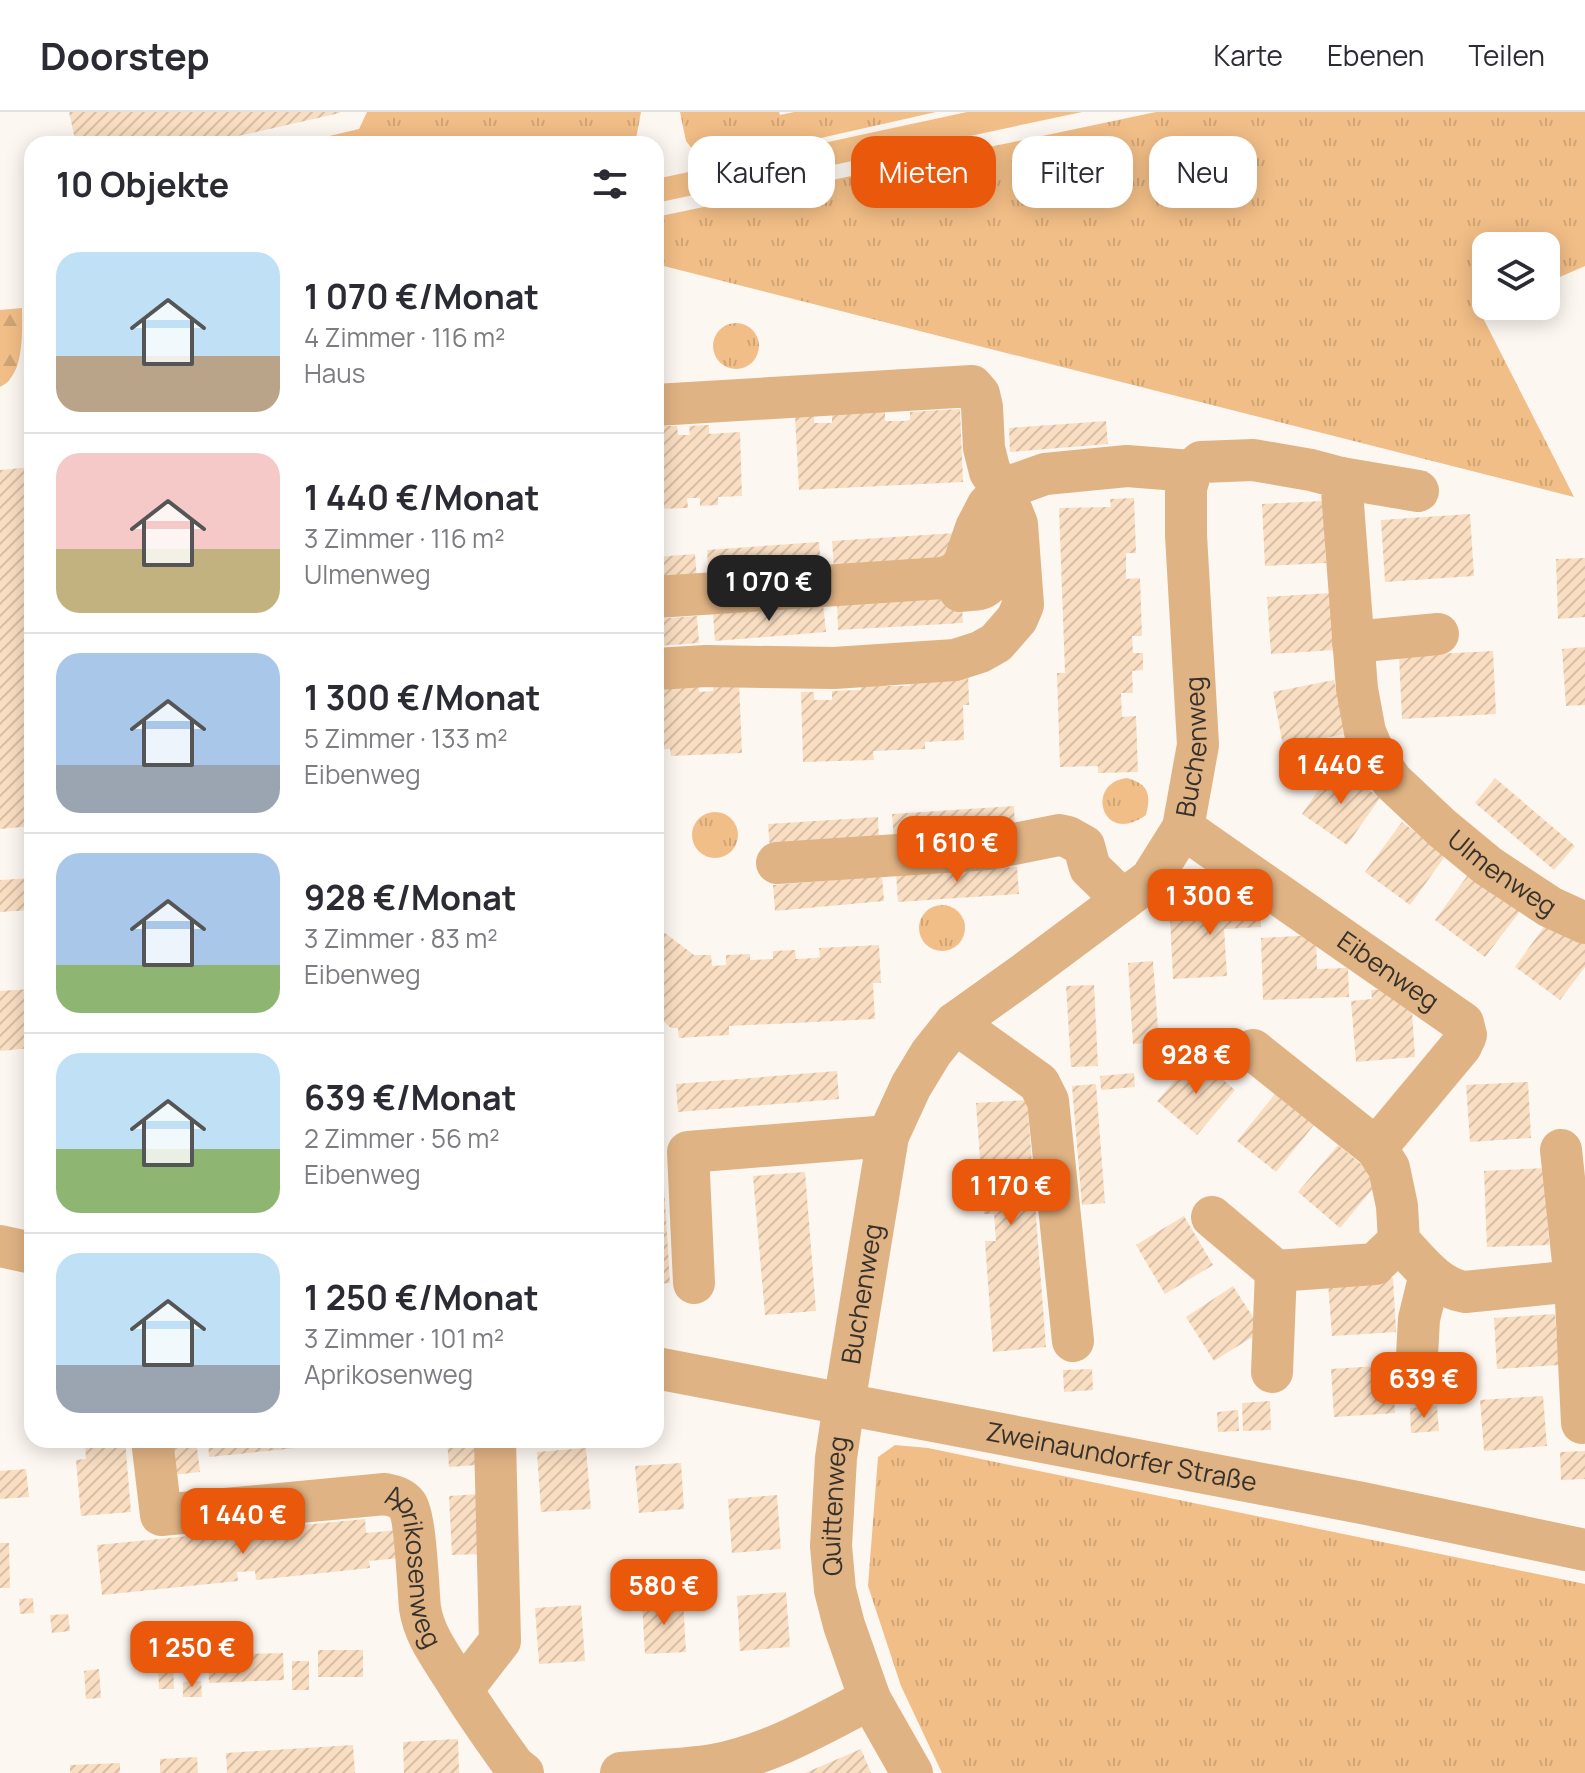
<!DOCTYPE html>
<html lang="de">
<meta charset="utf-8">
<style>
:root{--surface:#fff;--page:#f2f2f3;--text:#2b2b33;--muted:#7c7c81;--line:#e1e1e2;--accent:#ea580c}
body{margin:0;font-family:Manrope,sans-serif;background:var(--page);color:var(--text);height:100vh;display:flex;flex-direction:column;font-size:30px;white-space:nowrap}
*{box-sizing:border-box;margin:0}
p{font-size:26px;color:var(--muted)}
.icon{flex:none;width:44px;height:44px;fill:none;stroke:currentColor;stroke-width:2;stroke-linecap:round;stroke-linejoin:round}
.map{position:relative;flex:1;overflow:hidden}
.panel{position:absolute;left:24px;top:24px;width:640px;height:1312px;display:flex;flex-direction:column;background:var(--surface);border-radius:24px;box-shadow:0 4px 20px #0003}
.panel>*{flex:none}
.top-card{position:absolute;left:688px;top:24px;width:760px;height:72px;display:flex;gap:16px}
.buttons{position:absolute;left:1472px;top:120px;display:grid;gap:16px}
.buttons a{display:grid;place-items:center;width:88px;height:88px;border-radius:16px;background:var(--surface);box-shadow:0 4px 20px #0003;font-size:40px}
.price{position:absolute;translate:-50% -68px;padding:0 18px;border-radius:16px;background:var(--accent);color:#fff;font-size:26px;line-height:52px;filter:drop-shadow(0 2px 4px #0008)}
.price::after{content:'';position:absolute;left:50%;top:48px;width:24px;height:18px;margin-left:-12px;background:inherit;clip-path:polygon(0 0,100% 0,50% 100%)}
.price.active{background:#222;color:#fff}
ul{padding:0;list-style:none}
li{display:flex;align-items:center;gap:24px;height:200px;padding:0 32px}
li+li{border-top:2px solid var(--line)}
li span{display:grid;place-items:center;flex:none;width:224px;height:160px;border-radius:24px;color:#555}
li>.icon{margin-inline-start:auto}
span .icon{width:96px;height:96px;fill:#fffc;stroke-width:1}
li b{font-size:34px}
h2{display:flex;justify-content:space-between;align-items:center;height:96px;padding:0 32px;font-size:34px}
.chip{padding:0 28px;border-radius:24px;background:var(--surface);box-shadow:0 4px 20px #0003;font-size:28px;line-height:72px}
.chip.active{background:var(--accent);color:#fff}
header{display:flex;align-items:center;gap:48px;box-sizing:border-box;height:112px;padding:0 40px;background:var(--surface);border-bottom:2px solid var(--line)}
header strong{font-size:38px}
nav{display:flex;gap:44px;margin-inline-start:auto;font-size:28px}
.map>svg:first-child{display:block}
.grass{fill:url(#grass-tufts)}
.forest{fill:url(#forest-firs)}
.pitch{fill:#f2be87}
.building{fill:url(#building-hatch)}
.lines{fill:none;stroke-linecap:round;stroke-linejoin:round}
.minor{stroke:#e0b384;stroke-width:42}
.labels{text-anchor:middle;stroke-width:7;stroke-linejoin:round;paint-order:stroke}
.street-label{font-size:26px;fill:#37312b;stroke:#fff}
</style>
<header>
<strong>Doorstep</strong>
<nav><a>Karte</a><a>Ebenen</a><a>Teilen</a></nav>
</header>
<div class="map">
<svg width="1585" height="1661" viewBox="0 0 1585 1661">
<defs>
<pattern id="grass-tufts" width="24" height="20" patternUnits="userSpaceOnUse" patternTransform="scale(2)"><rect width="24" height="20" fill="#f2be87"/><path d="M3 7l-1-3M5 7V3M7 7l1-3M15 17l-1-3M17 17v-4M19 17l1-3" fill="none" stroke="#d0a475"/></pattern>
<pattern id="forest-firs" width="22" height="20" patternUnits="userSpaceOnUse" patternTransform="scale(2)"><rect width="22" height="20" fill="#f2be87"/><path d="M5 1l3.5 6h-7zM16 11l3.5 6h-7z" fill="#d0a475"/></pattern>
<pattern id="building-hatch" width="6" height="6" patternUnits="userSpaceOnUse" patternTransform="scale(2)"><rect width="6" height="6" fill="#fadec2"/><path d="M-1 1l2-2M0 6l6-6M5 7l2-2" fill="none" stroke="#d7bfa7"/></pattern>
</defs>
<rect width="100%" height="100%" fill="#fdf7f1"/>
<g class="grass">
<path d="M 367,0 L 641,0 L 635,32 L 295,32 L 359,17 Z"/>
<path d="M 680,0 L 779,0 L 780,3 L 794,0 L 936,0 L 719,49 L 699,46 L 686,29 Z"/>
<path d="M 1156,0 L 1585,0 L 1585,154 L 1546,171 L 1546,134 L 1486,134 L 1486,194 L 1493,194 L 1480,200 L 1574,385 L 656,152 L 656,105 Z"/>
<circle cx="736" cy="234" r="23"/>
<path d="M 1127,666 C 1149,672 1151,683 1146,703 C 1102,735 1084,671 1127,666 Z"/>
<circle cx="715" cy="723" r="23"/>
<circle cx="942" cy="816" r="23"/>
<path d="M 895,1333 L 928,1336 L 1585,1472 L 1585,1661 L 942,1661 L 901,1574 L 868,1474 L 878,1345 Z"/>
</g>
<path class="forest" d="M 22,196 C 22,216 24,251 10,267 C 8,271 3,273 0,275 L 0,198 Z"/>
<path class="pitch" d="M 967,0 L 1082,0 L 656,91 L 656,67 Z"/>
<g class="building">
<path d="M 69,0 L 340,0 L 340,1 L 203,32 L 76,32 Z"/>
<path d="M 960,297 L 963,370 L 799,378 L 795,303 L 814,302 L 814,311 L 832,311 L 832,302 L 885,300 L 885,309 L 904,309 L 910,308 L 910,300 Z"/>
<path d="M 1106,309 L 1108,332 L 1010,340 L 1009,316 Z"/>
<path d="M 709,313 L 709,322 L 740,320 L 742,384 L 718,385 L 718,393 L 700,394 L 700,386 L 687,386 L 688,396 L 656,397 L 656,314 L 677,314 L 678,323 L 690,323 L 689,314 Z"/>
<path d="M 32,355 L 32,714 L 0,717 L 0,358 Z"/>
<path d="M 1134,386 L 1136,441 L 1126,441 L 1126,467 L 1140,466 L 1142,524 L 1132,524 L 1133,541 L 1143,541 L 1143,558 L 1132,559 L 1133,581 L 1121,581 L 1122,605 L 1136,604 L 1138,660 L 1098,661 L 1098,654 L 1060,655 L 1057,561 L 1065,561 L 1059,396 L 1111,395 L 1110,387 Z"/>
<path d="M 1323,389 L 1326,451 L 1265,454 L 1262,392 Z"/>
<path d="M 1470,402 L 1474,464 L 1385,470 L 1381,408 Z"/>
<path d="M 956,421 L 957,448 L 834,455 L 832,429 Z"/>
<path d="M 819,430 L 821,457 L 709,465 L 707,438 Z"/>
<path d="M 695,442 L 697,468 L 656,471 L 656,445 Z"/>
<path d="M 1585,446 L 1585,505 L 1558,507 L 1556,447 Z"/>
<path d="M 1331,481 L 1335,538 L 1271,542 L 1267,485 Z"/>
<path d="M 961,482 L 963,511 L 838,518 L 837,490 Z"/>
<path d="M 823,492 L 826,520 L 715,529 L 713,501 Z"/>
<path d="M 697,504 L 699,531 L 656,534 L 656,507 Z"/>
<path d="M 1585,535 L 1585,593 L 1566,594 L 1562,537 Z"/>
<path d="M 1493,539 L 1496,602 L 1402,607 L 1399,544 Z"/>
<path d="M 968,559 L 969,593 L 963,593 L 964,628 L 925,630 L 925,637 L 873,639 L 874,648 L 803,650 L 801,580 L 814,580 L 814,588 L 832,588 L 832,579 L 861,578 L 861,564 L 886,564 L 887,574 L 910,574 L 909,561 Z"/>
<path d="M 656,564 L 699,573 L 699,580 L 713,579 L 713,572 L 739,571 L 742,641 L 671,644 L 670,637 L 656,637 Z"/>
<path d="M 1334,568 L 1345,622 L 1283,634 L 1273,580 Z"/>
<path d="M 1335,654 L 1380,686 L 1347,733 L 1302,702 Z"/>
<path d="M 1495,666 L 1575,734 L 1554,758 L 1475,691 Z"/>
<path d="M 1014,694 L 1015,719 L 894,727 L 892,702 Z"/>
<path d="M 878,705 L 879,730 L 770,737 L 768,712 Z"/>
<path d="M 1402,710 L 1446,743 L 1410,793 L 1365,760 Z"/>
<path d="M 1017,755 L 1019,782 L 898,790 L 896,762 Z"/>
<path d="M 1470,760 L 1521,798 L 1485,845 L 1435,808 Z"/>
<path d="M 882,764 L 884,789 L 775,799 L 773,773 Z"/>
<path d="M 32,766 L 32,798 L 0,800 L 0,768 Z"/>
<path d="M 1259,781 L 1261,815 L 1224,817 L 1227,864 L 1173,867 L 1170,806 L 1224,804 L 1223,783 Z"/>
<path d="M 656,796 L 661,796 L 661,818 L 694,843 L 711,843 L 712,854 L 726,853 L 726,843 L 750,842 L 750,848 L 773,847 L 773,839 L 795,838 L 796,847 L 815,846 L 820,845 L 819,836 L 879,833 L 881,871 L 873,871 L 875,907 L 729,914 L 729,923 L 679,926 L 678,916 L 671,916 L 656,903 Z"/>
<path d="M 1551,805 L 1585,831 L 1585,855 L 1560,888 L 1515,855 Z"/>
<path d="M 1316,823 L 1317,857 L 1348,856 L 1349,885 L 1263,888 L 1261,826 Z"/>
<path d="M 1153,849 L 1159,930 L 1133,932 L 1128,851 Z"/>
<path d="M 1094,873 L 1098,954 L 1071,955 L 1066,874 Z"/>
<path d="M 32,877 L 32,936 L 0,939 L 0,879 Z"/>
<path d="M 1389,877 L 1389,886 L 1411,884 L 1415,945 L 1356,950 L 1351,889 L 1372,887 L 1371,878 Z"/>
<path d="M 1196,944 L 1235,978 L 1197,1023 L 1157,989 Z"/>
<path d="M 837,959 L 839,987 L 678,1000 L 676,972 Z"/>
<path d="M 1134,961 L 1135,975 L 1101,978 L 1100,964 Z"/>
<path d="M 1528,970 L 1531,1026 L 1470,1030 L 1466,973 Z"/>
<path d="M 1096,972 L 1105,1091 L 1082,1093 L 1072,974 Z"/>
<path d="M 1275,982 L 1314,1013 L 1276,1060 L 1237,1029 Z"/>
<path d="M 1027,988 L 1046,1235 L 993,1240 L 985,1129 L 996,1129 L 994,1102 L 984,1102 L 976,991 Z"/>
<path d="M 656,994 L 659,994 L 670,1171 L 656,1172 Z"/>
<path d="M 1338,1033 L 1380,1068 L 1340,1116 L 1298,1080 Z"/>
<path d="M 1546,1056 L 1549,1133 L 1487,1135 L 1484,1059 Z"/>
<path d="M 805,1060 L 816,1199 L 765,1203 L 753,1064 Z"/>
<path d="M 1184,1104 L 1213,1153 L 1165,1182 L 1136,1133 Z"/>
<path d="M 1393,1166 L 1396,1220 L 1332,1224 L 1328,1171 Z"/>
<path d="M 1233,1174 L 1262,1219 L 1214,1249 L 1186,1205 Z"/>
<path d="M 1555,1202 L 1559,1253 L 1497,1257 L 1494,1206 Z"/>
<path d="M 1392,1253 L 1395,1301 L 1334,1305 L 1331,1257 Z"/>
<path d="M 1092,1257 L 1093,1278 L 1064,1280 L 1063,1258 Z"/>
<path d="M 1543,1284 L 1547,1334 L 1484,1339 L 1480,1288 Z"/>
<path d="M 1270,1289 L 1271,1318 L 1243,1319 L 1242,1291 Z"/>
<path d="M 1437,1294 L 1439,1319 L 1411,1321 L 1410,1296 Z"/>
<path d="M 1238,1298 L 1239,1319 L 1218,1320 L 1217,1300 Z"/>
<path d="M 75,1328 L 125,1328 L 131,1400 L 81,1404 L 76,1348 L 86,1347 L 85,1331 L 75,1333 Z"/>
<path d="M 167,1328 L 196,1328 L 200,1360 L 171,1363 Z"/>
<path d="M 208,1328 L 345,1328 L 345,1331 L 209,1345 Z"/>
<path d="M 447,1328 L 475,1328 L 477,1353 L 449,1355 Z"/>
<path d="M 586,1336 L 591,1397 L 541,1400 L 537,1340 Z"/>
<path d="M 1585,1339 L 1585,1367 L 1561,1368 L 1560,1340 Z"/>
<path d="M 681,1351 L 684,1397 L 639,1401 L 635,1354 Z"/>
<path d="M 26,1357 L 29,1385 L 0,1387 L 0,1359 Z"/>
<path d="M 478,1382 L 481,1442 L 452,1443 L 449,1384 Z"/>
<path d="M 777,1383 L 781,1437 L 732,1441 L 728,1387 Z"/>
<path d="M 365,1407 L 366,1421 L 398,1418 L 401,1446 L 369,1449 L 370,1456 L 256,1468 L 255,1459 L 237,1460 L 238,1469 L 102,1483 L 97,1433 Z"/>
<path d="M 0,1431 L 9,1431 L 10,1476 L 0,1476 Z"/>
<path d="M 786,1480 L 790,1535 L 740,1539 L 737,1484 Z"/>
<path d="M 33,1486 L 34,1501 L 20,1502 L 19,1487 Z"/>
<path d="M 683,1488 L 686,1540 L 645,1542 L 642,1491 Z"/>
<path d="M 581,1493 L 585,1549 L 539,1552 L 535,1496 Z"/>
<path d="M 68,1502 L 70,1519 L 52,1521 L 50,1503 Z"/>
<rect x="318" y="1538" width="45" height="27"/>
<path d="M 283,1541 L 284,1568 L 209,1571 L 208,1543 Z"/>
<path d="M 173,1547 L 174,1577 L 159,1577 L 158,1548 Z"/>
<rect x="292" y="1549" width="17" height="29"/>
<path d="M 99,1557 L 101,1586 L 86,1587 L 84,1559 Z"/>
<path d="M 201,1569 L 202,1585 L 183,1585 L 183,1570 Z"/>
<path d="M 458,1627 L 459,1661 L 404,1661 L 403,1630 Z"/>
<path d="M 353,1633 L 355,1661 L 227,1661 L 226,1641 Z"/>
<path d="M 861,1637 L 871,1661 L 805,1661 Z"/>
<path d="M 197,1645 L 198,1661 L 160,1661 L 160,1647 Z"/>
<path d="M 120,1651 L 120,1661 L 70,1661 L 70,1653 Z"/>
</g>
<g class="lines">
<g class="minor">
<path d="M 656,293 L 972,274 L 979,282 L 982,295 L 984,336 L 990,360 L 1003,377 L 1017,412 L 1023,493 L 1017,507 L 996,531 L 980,540 L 955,548 L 834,556 L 706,554 L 656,557"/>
<path d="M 1341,366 L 1418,379"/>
<path d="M 960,479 C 966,478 974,478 980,477 C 1000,471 995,427 997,409"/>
<path d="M 656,485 L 943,466 L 956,461 L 964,451 L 976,416 L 988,393 L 1003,377 L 1045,362 L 1127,354 L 1191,359"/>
<path d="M 1353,530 L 1438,522"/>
<path id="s1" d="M 1183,716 L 1463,911 L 1466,923 L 1461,934 L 1376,1036 L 1389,1056 L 1397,1094 L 1399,1129 C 1417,1148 1437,1176 1465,1180 L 1585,1168"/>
<path d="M 777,751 L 989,737 L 1059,723 L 1068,725 L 1084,734 L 1090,756 L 1123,788"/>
<path d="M 955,911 L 1039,971 L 1048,989 L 1073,1229"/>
<path d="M 1253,938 L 1376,1036"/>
<path d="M 1561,1038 L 1575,1169 L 1582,1311"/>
<path d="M 1212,1105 L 1276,1159 L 1375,1152 L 1399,1129"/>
<path d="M 0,1134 L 32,1141"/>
<path d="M 694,1171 L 688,1040 L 888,1024"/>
<path id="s2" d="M 656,1256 L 1362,1391 L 1585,1438"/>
<path d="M 1272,1260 L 1276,1159"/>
<path d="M 1416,1262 L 1419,1207 L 1430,1162"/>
<path id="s3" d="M 152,1328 L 161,1403 L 385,1382 C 394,1384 402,1386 407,1393 C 416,1406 418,1477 420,1496 C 424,1522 439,1542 453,1564 C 472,1595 493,1625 514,1654 L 523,1661"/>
<path d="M 462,1578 L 500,1529 L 495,1328"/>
<path d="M 621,1661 C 651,1658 683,1658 713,1653 C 769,1643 820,1613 870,1587"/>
<path id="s4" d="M 912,1661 L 870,1587 L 844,1513 L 835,1478 L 831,1434 L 836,1346 L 844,1292 L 888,1024 L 911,974 L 931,941 L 955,911 L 1025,861 L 1151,767 L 1183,716 L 1198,633 L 1186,423 L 1186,376 L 1191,359 L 1201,350 L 1253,348 L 1311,358 L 1341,366 L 1357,577 L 1365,620 L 1376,646 L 1392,669 L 1442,716 L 1488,754 L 1550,795 L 1585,811"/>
</g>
</g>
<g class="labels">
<g class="street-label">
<text dy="9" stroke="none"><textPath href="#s4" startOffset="1176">Buchenweg</textPath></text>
<text dy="9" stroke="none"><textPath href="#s4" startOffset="2064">Ulmenweg</textPath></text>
<text dy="9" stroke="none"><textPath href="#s1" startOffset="250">Eibenweg</textPath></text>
<text dy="9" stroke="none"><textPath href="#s4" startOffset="498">Buchenweg</textPath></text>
<text dy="9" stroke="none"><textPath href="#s2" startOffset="474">Zweinaundorfer Straße</textPath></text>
<text dy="9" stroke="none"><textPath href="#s4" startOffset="284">Quittenweg</textPath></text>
<text dy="9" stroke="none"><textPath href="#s3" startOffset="386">Aprikosenweg</textPath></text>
</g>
</g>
</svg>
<div class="buttons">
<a><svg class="icon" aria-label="layers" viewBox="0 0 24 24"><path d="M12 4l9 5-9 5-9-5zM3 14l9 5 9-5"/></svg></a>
</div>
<b class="price active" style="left:769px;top:511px">1 070 €</b>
<b class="price" style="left:1341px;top:694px">1 440 €</b>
<b class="price" style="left:957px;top:772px">1 610 €</b>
<b class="price" style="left:1210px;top:825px">1 300 €</b>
<b class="price" style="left:1196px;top:984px">928 €</b>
<b class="price" style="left:1011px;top:1115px">1 170 €</b>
<b class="price" style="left:1424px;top:1308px">639 €</b>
<b class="price" style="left:243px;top:1444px">1 440 €</b>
<b class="price" style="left:664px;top:1515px">580 €</b>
<b class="price" style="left:192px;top:1577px">1 250 €</b>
<div class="top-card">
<a class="chip">Kaufen</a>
<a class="chip active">Mieten</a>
<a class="chip">Filter</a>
<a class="chip">Neu</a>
</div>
<section class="panel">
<h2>10 Objekte<svg class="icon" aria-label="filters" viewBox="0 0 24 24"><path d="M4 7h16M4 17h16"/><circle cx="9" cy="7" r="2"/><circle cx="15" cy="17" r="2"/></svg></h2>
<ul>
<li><span style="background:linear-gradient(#bfe0f5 65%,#b9a48a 0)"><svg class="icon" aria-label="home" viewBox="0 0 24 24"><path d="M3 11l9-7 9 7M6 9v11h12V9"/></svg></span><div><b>1 070 €/Monat</b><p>4 Zimmer · 116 m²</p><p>Haus</p></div></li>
<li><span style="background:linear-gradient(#f6c9c9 60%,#c2b280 0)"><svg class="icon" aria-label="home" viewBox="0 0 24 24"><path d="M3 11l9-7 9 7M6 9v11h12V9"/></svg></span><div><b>1 440 €/Monat</b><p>3 Zimmer · 116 m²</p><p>Ulmenweg</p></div></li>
<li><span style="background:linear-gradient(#a9c7e8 70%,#9aa5b1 0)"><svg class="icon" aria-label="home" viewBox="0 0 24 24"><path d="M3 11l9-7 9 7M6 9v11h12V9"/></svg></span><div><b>1 300 €/Monat</b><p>5 Zimmer · 133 m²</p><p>Eibenweg</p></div></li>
<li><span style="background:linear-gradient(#a9c7e8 70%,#8fb573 0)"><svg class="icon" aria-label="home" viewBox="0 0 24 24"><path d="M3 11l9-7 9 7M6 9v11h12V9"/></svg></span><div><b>928 €/Monat</b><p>3 Zimmer · 83 m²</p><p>Eibenweg</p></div></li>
<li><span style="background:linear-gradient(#bfe0f5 60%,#8fb573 0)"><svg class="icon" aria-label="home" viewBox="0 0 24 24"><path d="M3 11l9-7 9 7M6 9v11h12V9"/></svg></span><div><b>639 €/Monat</b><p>2 Zimmer · 56 m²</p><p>Eibenweg</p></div></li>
<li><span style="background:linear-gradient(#bfe0f5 70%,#9aa5b1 0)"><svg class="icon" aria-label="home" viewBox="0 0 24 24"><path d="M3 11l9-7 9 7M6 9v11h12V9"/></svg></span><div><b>1 250 €/Monat</b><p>3 Zimmer · 101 m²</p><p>Aprikosenweg</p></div></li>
</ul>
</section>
</div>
